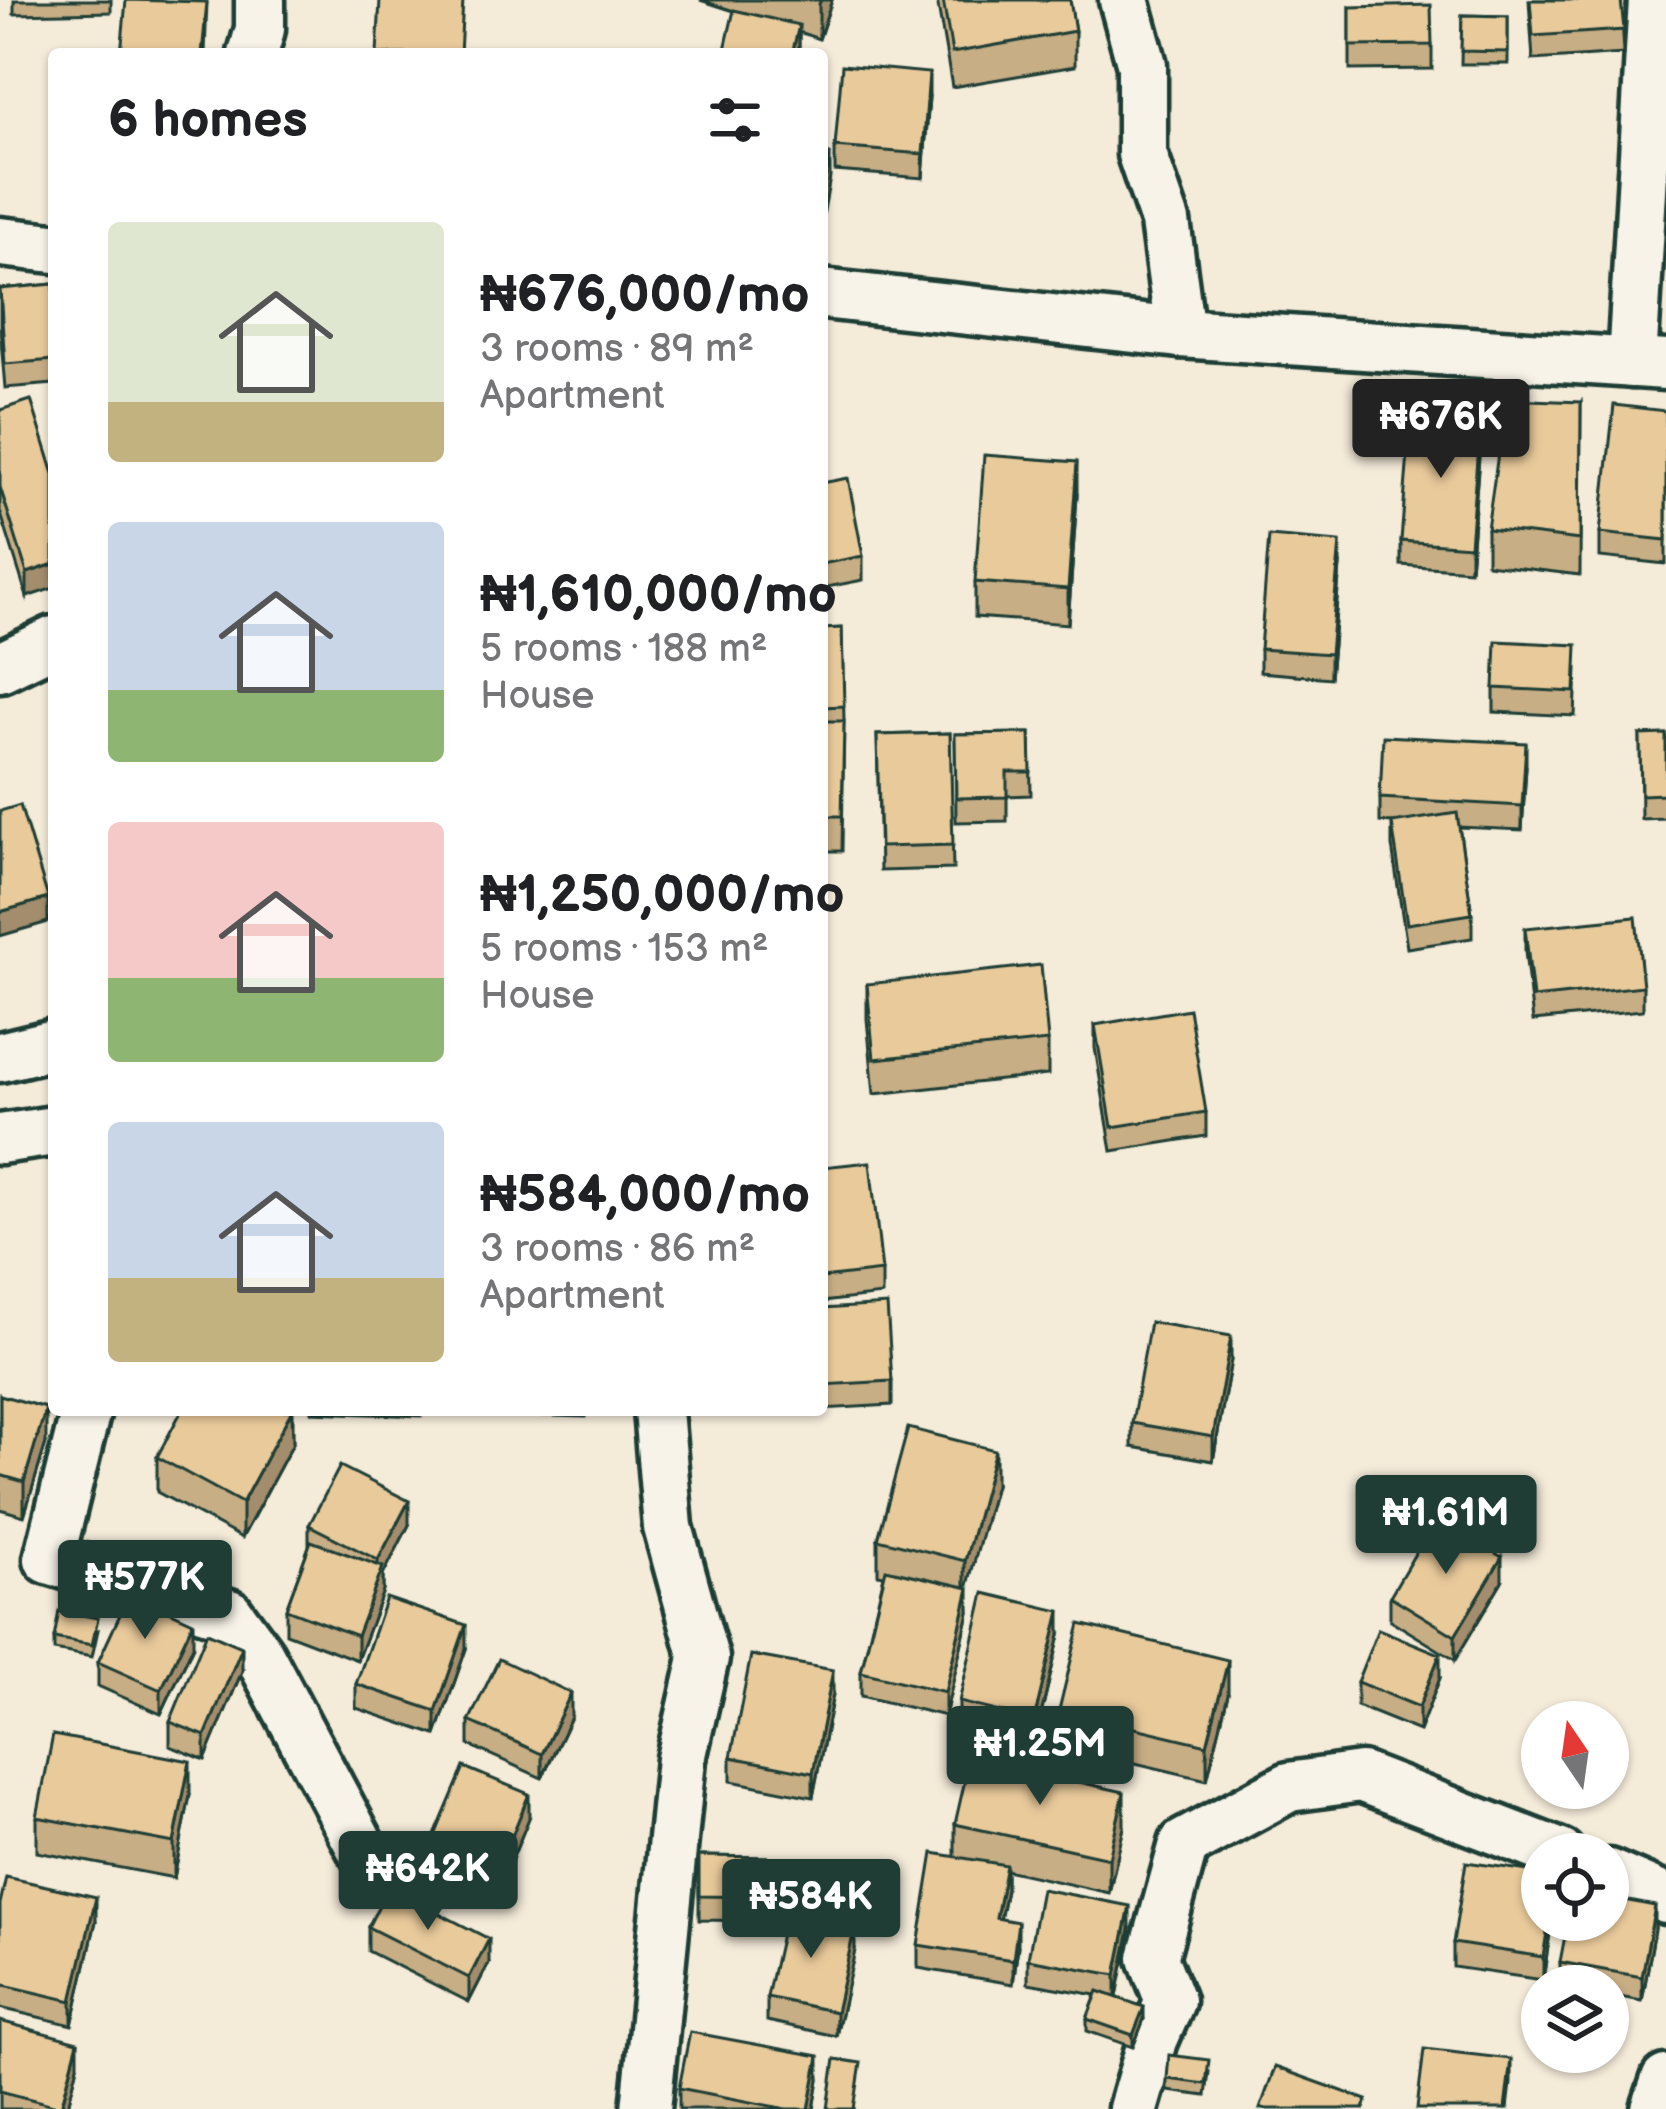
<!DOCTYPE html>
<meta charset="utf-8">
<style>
:root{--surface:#fff;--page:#f6f6f6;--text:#202124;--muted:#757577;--accent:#1f3d34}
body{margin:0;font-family:"Balsamiq Sans",sans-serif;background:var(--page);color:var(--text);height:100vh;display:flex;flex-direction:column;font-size:45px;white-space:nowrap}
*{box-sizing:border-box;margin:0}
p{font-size:39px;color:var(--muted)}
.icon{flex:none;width:66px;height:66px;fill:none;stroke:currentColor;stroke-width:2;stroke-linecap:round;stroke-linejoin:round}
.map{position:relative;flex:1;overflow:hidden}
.sheet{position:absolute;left:48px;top:48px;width:780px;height:1368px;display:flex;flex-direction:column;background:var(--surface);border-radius:12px;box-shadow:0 3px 9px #0004}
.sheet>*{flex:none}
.needle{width:78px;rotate:347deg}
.fabs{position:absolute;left:1521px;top:1701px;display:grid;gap:24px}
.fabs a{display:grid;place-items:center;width:108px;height:108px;border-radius:50%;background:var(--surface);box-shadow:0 3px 9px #0004;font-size:60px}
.price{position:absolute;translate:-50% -102px;padding:0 27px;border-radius:12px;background:var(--accent);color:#fff;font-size:39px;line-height:78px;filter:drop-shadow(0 3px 6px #0008)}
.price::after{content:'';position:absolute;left:50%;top:72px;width:36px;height:27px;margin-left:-18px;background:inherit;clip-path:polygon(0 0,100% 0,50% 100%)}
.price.selected{background:#222;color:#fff}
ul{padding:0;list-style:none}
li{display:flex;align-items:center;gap:36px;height:300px;padding:0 60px}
li span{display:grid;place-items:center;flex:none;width:336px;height:240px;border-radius:12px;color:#555}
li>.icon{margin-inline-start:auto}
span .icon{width:144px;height:144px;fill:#fffc;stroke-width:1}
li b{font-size:51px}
h2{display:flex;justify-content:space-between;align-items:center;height:144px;padding:0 60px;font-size:51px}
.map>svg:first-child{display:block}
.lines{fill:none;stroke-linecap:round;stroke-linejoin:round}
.minor-casing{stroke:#1f3d34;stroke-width:57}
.minor{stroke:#f7f3e8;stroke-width:48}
.wall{fill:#c8ae85;stroke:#1f3d34;stroke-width:3}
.shaded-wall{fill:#a38d6c;stroke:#1f3d34;stroke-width:3}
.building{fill:#e9ca9b;stroke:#1f3d34;stroke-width:3}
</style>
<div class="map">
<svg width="1666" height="2109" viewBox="0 0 1666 2109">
<rect width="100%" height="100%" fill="#f4ebd9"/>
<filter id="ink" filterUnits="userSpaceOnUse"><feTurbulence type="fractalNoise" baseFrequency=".00833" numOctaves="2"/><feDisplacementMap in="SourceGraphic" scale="24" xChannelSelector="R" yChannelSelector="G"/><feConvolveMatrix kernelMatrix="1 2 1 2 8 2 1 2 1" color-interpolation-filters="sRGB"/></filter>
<g filter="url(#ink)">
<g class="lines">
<g class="minor-casing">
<g id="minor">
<path d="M 1124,0 L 1142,65 L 1142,154 L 1165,221 L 1180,333"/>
<path d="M 253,54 L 260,29 L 260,0"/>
<path d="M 0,242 L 54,248"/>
<path d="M 822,294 L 1180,333 L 1666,365"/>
<path d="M 1632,363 L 1653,0"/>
<path d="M 0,667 L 54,641"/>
<path d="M 0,1057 L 54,1044"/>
<path d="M 0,1139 L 54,1131"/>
<path d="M 86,1410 L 49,1559 L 229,1614 L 258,1653 L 363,1851"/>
<path d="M 1608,1874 L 1666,1899"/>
<path d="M 646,2109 L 681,1759 L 704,1658 L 668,1527 L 658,1410"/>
<path d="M 1133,2109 L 1153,2040 L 1170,2001 L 1153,1958 L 1184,1844 L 1289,1787 L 1361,1777 L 1560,1854"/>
<path d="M 1656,2109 L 1666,2080"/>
</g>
</g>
<use href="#minor" class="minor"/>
</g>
<g class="wall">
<path d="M 14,0 L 111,0 L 111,12 L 14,14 Z"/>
<path d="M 700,0 L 832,0 L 819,39 L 799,32 L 799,49 L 734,11 Z"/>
<path d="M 937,0 L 1070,0 L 1075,31 L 1075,66 L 952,87 Z"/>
<path d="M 1529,0 L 1621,0 L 1624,54 L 1533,60 Z"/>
<path d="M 1350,7 L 1432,45 L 1432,69 L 1350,70 Z"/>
<path d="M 1462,15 L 1508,16 L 1508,64 L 1461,64 Z"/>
<path d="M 929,97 L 923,178 L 835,171 L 835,147 Z"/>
<path d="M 54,284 L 54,384 L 5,388 L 0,330 L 0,289 Z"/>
<path d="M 1581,402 L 1580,575 L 1487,564 L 1487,529 Z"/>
<path d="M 0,410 L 54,474 L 27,597 L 0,511 Z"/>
<path d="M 1666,411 L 1666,564 L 1600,557 L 1600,533 Z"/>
<path d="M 1480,444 L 1470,570 L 1401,565 L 1401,541 Z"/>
<path d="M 822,483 L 863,556 L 863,580 L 822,588 Z"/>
<path d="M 1077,496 L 1068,624 L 975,617 L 975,582 Z"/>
<path d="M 1340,566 L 1330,678 L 1260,672 L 1260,649 Z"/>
<path d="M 842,628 L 844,721 L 842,851 L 822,851 L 822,629 Z"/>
<path d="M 1577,669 L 1575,716 L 1494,712 L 1494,688 Z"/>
<path d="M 950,733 L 953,869 L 880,871 L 877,735 Z"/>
<path d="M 1030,733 L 1031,795 L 1007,796 L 1007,821 L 956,822 L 955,734 Z"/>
<path d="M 1666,734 L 1666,818 L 1641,819 L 1640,735 Z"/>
<path d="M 1526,767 L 1522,830 L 1459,827 L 1472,914 L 1472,938 L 1407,948 L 1392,846 L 1392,823 L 1380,822 L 1380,798 Z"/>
<path d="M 1525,928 L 1643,986 L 1643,1010 L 1533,1021 L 1525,952 Z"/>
<path d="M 867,984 L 1048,1041 L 1048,1075 L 874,1094 L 867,1019 Z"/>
<path d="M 1095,1025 L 1206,1112 L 1206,1136 L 1112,1151 L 1095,1048 Z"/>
<path d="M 822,1167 L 882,1271 L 882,1295 L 822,1302 Z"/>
<path d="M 822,1309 L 892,1381 L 892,1405 L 822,1409 Z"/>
<path d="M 1231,1360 L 1213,1461 L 1132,1447 L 1132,1423 Z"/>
<path d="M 0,1395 L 46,1443 L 24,1516 L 0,1509 Z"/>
<path d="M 293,1410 L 293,1443 L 242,1538 L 157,1492 L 157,1457 Z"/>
<path d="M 312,1410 L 421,1410 L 421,1416 L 312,1412 Z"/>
<path d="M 516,1410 L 587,1410 L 586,1417 L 516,1415 Z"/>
<path d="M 995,1485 L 967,1587 L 969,1612 L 945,1716 L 861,1696 L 861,1672 L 884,1575 L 878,1574 L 878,1539 Z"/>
<path d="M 309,1525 L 409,1525 L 383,1575 L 383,1591 L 357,1660 L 286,1633 L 286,1609 L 309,1546 Z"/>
<path d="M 1502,1581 L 1455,1660 L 1390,1620 L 1390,1596 Z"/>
<path d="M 98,1630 L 92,1657 L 54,1650 L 54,1638 Z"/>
<path d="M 1060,1635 L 1034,1744 L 959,1726 L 959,1702 Z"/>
<path d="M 193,1646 L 161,1714 L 98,1686 L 98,1662 Z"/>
<path d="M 466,1649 L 436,1735 L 356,1708 L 356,1684 Z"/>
<path d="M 242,1671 L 205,1760 L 170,1746 L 170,1722 Z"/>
<path d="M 1440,1678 L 1419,1731 L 1357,1706 L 1357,1682 Z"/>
<path d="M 833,1694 L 813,1797 L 731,1781 L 731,1757 Z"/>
<path d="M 1228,1694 L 1207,1780 L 1059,1745 L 1059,1710 Z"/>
<path d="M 571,1717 L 542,1778 L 469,1745 L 469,1721 Z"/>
<path d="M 190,1795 L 174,1878 L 37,1852 L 37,1817 Z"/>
<path d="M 529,1818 L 494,1903 L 428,1876 L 428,1852 Z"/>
<path d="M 955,1824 L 1124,1827 L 1109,1893 L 1006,1870 L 1006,1889 L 1000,1919 L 1018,1946 L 1013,1984 L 918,1968 L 918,1945 L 955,1857 Z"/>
<path d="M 699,1856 L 767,1857 L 765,1921 L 699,1920 Z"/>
<path d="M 0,1904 L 96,1921 L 72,2025 L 0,2008 Z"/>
<path d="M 1552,1920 L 1543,1980 L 1453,1967 L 1453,1943 Z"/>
<path d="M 368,1927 L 489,1963 L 469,2002 L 368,1951 Z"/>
<path d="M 1130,1929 L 1117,1997 L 1144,2019 L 1133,2047 L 1087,2031 L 1087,2019 L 1096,1995 L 1028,1983 L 1028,1959 Z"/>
<path d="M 1655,1929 L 1642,2001 L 1608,1995 L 1608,1986 L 1560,1986 L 1560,1962 Z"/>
<path d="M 855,1950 L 836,2036 L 767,2021 L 767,1997 Z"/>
<path d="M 0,2021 L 78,2065 L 67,2109 L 0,2109 Z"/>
<path d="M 1209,2072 L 1206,2096 L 1167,2091 L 1167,2079 Z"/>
<path d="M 819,2080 L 814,2109 L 679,2109 L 679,2088 Z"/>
</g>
<g class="shaded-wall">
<path d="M 821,0 L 832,0 L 819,39 L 819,4 Z"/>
<path d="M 207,2 L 205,54 L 202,54 Z"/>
<path d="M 799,25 L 799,49 L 798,54 L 792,54 Z"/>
<path d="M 929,73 L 929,97 L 923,178 L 923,154 Z"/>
<path d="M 830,154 L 830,177 L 822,222 L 822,198 Z"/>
<path d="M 1480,420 L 1480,444 L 1470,570 L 1470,546 Z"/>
<path d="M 1077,462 L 1077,496 L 1068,624 L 1068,589 Z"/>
<path d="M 1340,542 L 1340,566 L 1330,678 L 1330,654 Z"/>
<path d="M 54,564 L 54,588 L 27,597 L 27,573 Z"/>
<path d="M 1526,743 L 1526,767 L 1522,830 L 1522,806 Z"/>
<path d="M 48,898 L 48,922 L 0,936 L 0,912 Z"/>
<path d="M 1231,1336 L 1231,1360 L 1213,1461 L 1213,1437 Z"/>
<path d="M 46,1408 L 46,1443 L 24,1516 L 24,1482 Z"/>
<path d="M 292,1410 L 293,1443 L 242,1538 L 242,1503 Z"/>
<path d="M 995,1450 L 995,1485 L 965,1596 L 965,1561 Z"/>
<path d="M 409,1501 L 409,1525 L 383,1575 L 383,1591 L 357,1660 L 357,1636 L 378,1580 L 378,1560 Z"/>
<path d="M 1502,1557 L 1502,1581 L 1455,1660 L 1455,1636 Z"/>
<path d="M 969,1588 L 969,1612 L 945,1716 L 945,1692 Z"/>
<path d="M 1060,1611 L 1060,1635 L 1034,1744 L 1034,1720 Z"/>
<path d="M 193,1622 L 193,1646 L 161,1714 L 161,1690 Z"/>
<path d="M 466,1625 L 466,1649 L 436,1735 L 436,1711 Z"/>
<path d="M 242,1647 L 242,1671 L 205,1760 L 205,1736 Z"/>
<path d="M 1440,1654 L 1440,1678 L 1419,1731 L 1419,1707 Z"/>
<path d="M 1228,1660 L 1228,1694 L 1207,1780 L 1207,1745 Z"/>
<path d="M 833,1670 L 833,1694 L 813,1797 L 813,1773 Z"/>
<path d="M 571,1693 L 571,1717 L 542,1778 L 542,1754 Z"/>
<path d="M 190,1761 L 190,1795 L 174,1878 L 174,1843 Z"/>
<path d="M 1124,1792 L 1124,1827 L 1109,1893 L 1109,1858 Z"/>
<path d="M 529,1794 L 529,1818 L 494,1903 L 494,1879 Z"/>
<path d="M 1006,1865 L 1006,1889 L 996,1942 L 996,1918 Z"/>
<path d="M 96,1897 L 96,1921 L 72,2025 L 72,2001 Z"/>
<path d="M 1130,1906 L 1130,1929 L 1116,1999 L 1116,1975 Z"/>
<path d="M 1655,1906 L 1655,1929 L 1642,2001 L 1642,1977 Z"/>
<path d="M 1549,1920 L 1552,1920 L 1543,1980 L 1543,1957 Z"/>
<path d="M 1018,1922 L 1018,1946 L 1013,1984 L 1013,1960 Z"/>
<path d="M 855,1926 L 855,1950 L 836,2036 L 836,2012 Z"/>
<path d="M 489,1939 L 489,1963 L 469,2002 L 469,1978 Z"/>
<path d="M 1144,2007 L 1144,2019 L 1133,2047 L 1133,2035 Z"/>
<path d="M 78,2042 L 78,2065 L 67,2109 L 61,2109 Z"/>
<path d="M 819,2056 L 819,2080 L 814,2109 L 809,2109 Z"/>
<path d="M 1511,2059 L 1511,2083 L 1508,2109 L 1505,2109 Z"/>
</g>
<g class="building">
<path d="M 126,0 L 207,2 L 202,54 L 121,54 Z"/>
<path d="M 380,0 L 463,0 L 460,54 L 377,54 Z"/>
<path d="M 943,0 L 1070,0 L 1075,31 L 952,53 Z"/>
<path d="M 1530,0 L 1621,0 L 1624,30 L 1533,36 Z"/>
<path d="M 1431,5 L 1432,45 L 1350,46 L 1350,7 Z"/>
<path d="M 734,10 L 799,25 L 792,54 L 724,54 Z"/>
<path d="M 1462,15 L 1508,16 L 1508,52 L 1461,51 Z"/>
<path d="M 842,65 L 929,73 L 923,154 L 835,147 Z"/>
<path d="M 822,152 L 830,154 L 822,198 Z"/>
<path d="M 54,284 L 54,360 L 5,364 L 0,289 Z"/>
<path d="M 1506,399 L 1581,402 L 1580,540 L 1487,529 Z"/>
<path d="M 31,400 L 54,474 L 54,564 L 27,573 L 0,487 L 0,410 Z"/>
<path d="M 1614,405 L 1666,411 L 1666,540 L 1600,533 Z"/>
<path d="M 1411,416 L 1480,420 L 1470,546 L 1401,541 Z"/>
<path d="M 984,455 L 1077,462 L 1068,589 L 975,582 Z"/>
<path d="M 848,478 L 863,556 L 822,564 L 822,483 Z"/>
<path d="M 1269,536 L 1340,542 L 1330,654 L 1260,649 Z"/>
<path d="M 842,628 L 844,706 L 822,707 L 822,629 Z"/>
<path d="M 1496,641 L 1577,645 L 1575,692 L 1494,688 Z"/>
<path d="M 822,721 L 844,721 L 842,816 L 822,816 Z"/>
<path d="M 950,733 L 953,845 L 880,847 L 877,735 Z"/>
<path d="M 1030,733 L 1031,772 L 1007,772 L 1007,797 L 956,798 L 955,734 Z"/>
<path d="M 1666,734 L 1666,794 L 1641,795 L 1640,735 Z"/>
<path d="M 1383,736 L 1526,743 L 1522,806 L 1380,798 Z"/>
<path d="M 20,805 L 48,898 L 0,912 L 0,811 Z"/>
<path d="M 1457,813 L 1472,914 L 1407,924 L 1392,823 Z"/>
<path d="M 1636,917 L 1643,986 L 1533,998 L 1525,928 Z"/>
<path d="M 1041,965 L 1048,1041 L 874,1059 L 867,984 Z"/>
<path d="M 1189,1009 L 1206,1112 L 1112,1127 L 1095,1025 Z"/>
<path d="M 870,1162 L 882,1271 L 822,1278 L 822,1167 Z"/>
<path d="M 887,1305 L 892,1381 L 822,1385 L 822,1309 Z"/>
<path d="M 1150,1322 L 1231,1336 L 1213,1437 L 1132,1423 Z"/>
<path d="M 0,1395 L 46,1408 L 24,1482 L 0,1475 Z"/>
<path d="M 182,1410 L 292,1410 L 242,1503 L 157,1457 Z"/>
<path d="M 908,1428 L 995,1450 L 965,1561 L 878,1539 Z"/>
<path d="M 340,1466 L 409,1501 L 378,1560 L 309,1525 Z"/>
<path d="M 1436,1518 L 1502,1557 L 1455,1636 L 1390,1596 Z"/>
<path d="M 311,1541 L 383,1567 L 357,1636 L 286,1609 Z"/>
<path d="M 886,1569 L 969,1588 L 945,1692 L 861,1672 Z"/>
<path d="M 130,1593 L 193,1622 L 161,1690 L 98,1662 Z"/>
<path d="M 984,1593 L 1060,1611 L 1034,1720 L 959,1702 Z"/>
<path d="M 386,1598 L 466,1625 L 436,1711 L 356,1684 Z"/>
<path d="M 59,1611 L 98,1618 L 92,1645 L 54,1638 Z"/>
<path d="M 1080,1624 L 1228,1660 L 1207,1745 L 1059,1710 Z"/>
<path d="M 1378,1629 L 1440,1654 L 1419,1707 L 1357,1682 Z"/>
<path d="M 207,1632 L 242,1647 L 205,1736 L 170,1722 Z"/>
<path d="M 751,1655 L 833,1670 L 813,1773 L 731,1757 Z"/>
<path d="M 499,1659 L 571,1693 L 542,1754 L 469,1721 Z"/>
<path d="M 53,1735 L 190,1761 L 174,1843 L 37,1817 Z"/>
<path d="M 970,1758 L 1124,1792 L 1109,1858 L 955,1824 Z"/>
<path d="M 464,1767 L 529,1794 L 494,1879 L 428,1852 Z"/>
<path d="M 933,1853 L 1006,1865 L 996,1918 L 1018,1922 L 1013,1960 L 918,1945 Z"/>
<path d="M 699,1856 L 767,1857 L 765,1897 L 699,1896 Z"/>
<path d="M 1466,1862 L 1542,1873 L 1542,1920 L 1549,1920 L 1543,1957 L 1453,1943 Z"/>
<path d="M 6,1877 L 96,1897 L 72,2001 L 0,1984 L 0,1904 Z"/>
<path d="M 388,1887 L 489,1939 L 469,1978 L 368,1927 Z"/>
<path d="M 1041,1889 L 1130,1906 L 1116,1975 L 1028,1959 Z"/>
<path d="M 1608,1897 L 1655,1906 L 1642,1977 L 1560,1962 L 1568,1920 L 1608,1920 Z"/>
<path d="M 786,1911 L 855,1926 L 836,2012 L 767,1997 Z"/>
<path d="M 1098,1991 L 1144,2007 L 1133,2035 L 1087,2019 Z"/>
<path d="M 0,2021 L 78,2042 L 61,2107 L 0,2091 Z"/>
<path d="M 690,2032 L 819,2056 L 809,2109 L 787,2109 L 679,2088 Z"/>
<path d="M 1424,2049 L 1511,2059 L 1505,2109 L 1417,2109 Z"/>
<path d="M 1169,2055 L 1209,2060 L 1206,2084 L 1167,2079 Z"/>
<path d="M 835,2059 L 861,2063 L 854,2109 L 828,2109 Z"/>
<path d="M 1275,2067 L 1367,2100 L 1364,2109 L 1260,2109 Z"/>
</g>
</g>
</svg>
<div class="fabs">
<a><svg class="needle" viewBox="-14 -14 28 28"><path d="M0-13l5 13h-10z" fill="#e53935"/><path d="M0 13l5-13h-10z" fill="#757577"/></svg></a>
<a><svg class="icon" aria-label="locate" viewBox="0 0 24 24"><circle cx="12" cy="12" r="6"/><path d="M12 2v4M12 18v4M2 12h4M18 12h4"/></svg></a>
<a><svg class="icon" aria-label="layers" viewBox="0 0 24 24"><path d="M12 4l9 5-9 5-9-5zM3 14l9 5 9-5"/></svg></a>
</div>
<b class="price selected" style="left:1441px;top:481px">₦676K</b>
<b class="price" style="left:1446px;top:1577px">₦1.61M</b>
<b class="price" style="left:145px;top:1642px">₦577K</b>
<b class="price" style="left:1040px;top:1808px">₦1.25M</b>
<b class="price" style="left:428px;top:1933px">₦642K</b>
<b class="price" style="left:811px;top:1961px">₦584K</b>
<section class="sheet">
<h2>6 homes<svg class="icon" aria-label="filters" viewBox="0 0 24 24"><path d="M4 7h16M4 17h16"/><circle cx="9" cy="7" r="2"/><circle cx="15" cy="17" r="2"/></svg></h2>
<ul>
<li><span style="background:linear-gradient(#dfe7d0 75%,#c2b280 0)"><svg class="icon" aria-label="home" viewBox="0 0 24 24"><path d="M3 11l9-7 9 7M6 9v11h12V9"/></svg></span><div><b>₦676,000/mo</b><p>3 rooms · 89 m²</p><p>Apartment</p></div></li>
<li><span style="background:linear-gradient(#c9d6e8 70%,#8fb573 0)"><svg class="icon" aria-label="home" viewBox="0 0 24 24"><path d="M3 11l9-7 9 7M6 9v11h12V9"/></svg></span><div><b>₦1,610,000/mo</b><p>5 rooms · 188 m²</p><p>House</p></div></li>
<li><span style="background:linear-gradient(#f6c9c9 65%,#8fb573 0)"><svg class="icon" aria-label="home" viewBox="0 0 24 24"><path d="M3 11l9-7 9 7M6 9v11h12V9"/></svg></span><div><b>₦1,250,000/mo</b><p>5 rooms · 153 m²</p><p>House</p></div></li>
<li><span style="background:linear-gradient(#c9d6e8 65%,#c2b280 0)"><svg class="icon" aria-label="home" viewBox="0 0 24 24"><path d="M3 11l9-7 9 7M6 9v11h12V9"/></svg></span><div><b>₦584,000/mo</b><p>3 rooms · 86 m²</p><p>Apartment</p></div></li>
</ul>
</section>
</div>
